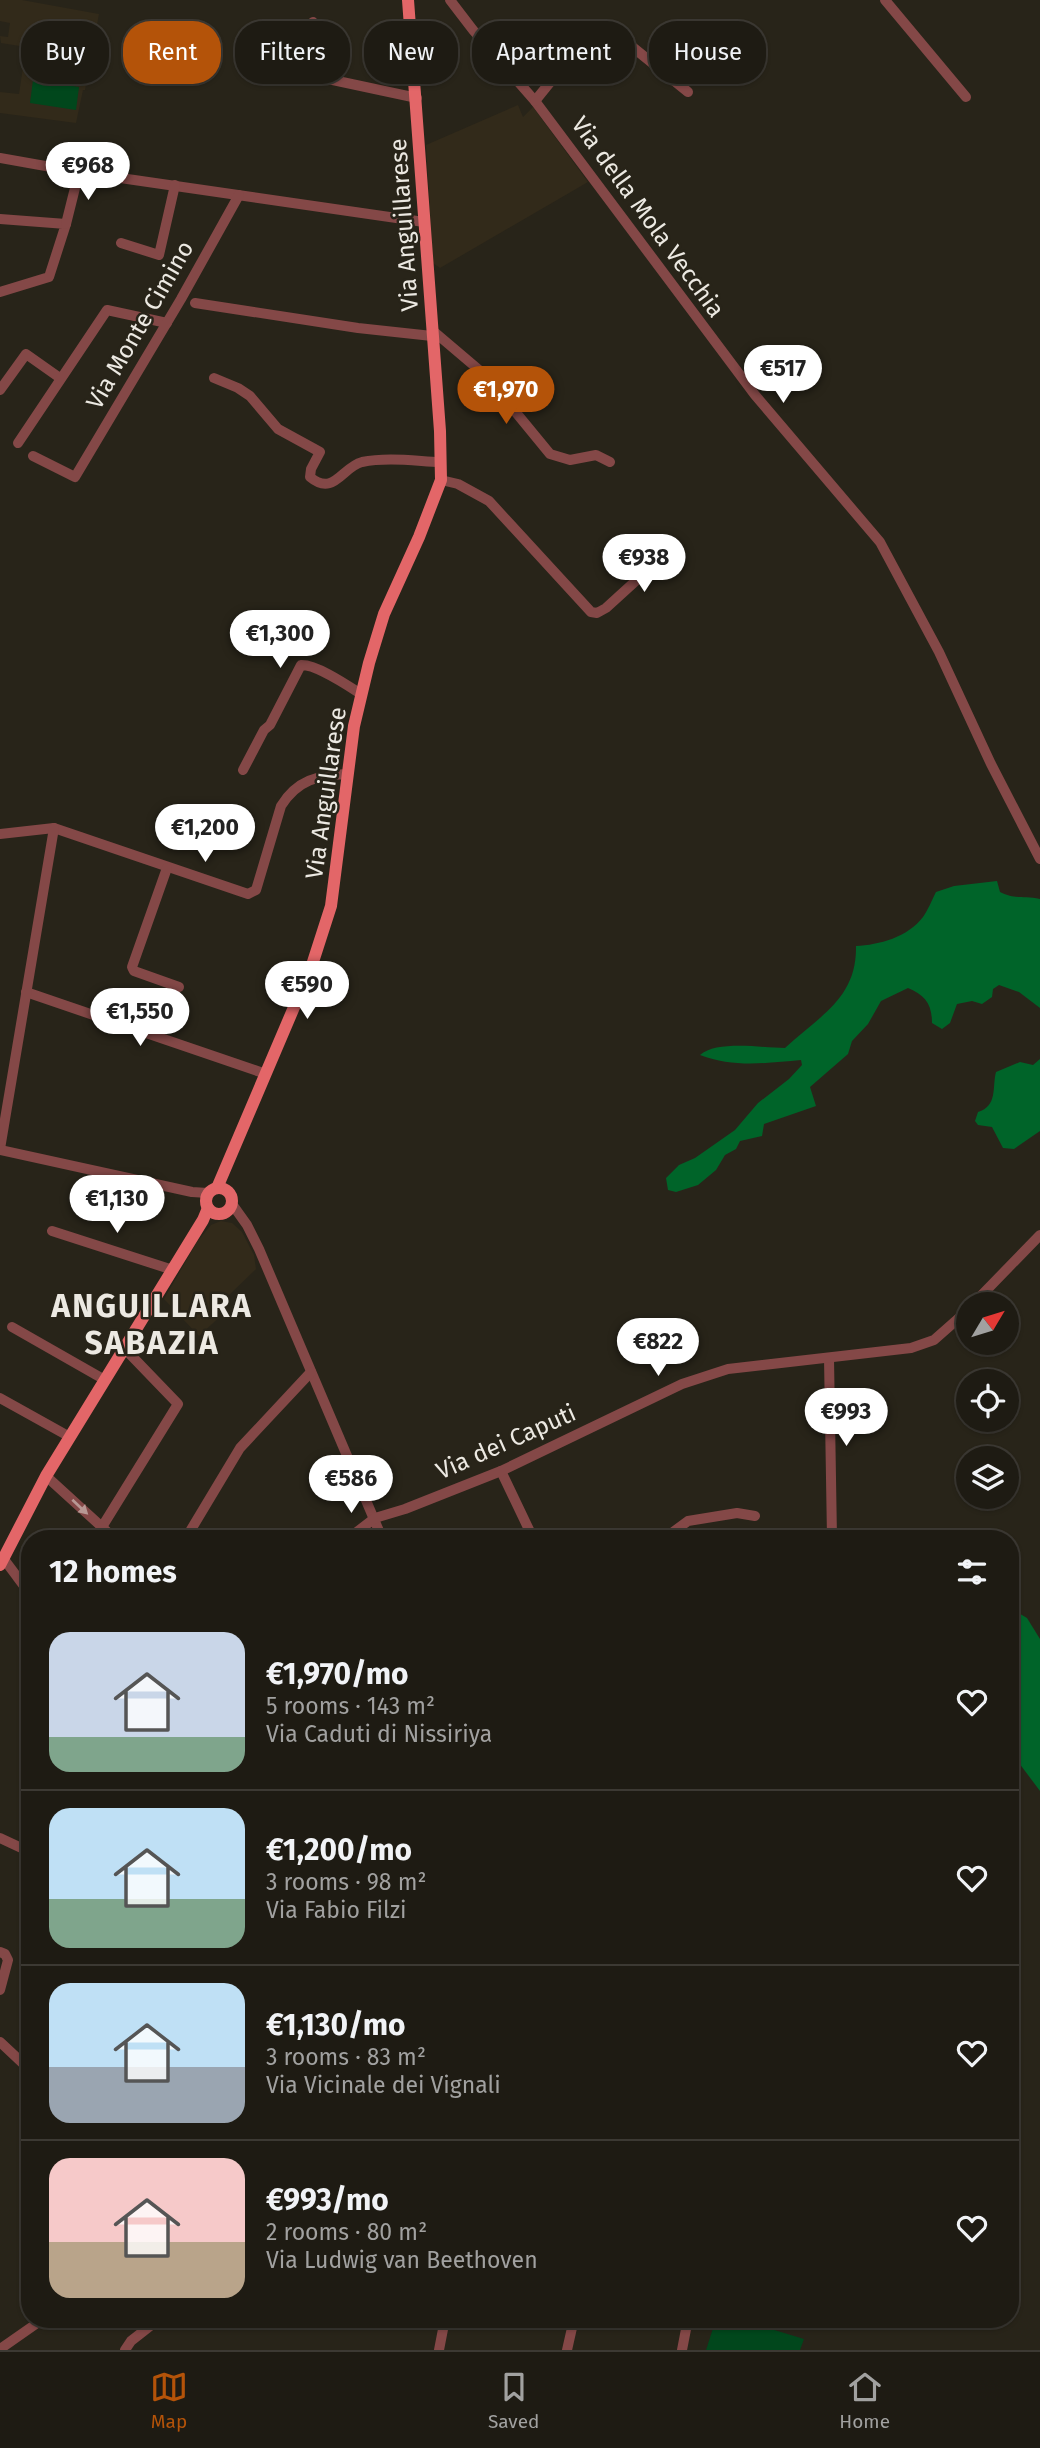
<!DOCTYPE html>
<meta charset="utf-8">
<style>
:root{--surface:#1e1b13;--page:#2b2821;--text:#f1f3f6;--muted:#a1a1a0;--line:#3c3933;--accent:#b45309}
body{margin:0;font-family:"Fira Sans",sans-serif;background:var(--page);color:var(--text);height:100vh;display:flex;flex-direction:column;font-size:26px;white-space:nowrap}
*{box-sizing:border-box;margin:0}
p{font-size:23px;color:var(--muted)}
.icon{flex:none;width:38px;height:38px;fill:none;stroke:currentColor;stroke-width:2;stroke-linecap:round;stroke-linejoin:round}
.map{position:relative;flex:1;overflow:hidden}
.details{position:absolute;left:21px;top:1530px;width:998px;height:798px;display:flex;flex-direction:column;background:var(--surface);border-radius:28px;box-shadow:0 2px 5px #0004,0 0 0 2px var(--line)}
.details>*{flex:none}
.top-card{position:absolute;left:21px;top:21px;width:999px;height:63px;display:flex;gap:14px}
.needle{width:46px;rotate:52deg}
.controls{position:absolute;left:956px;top:1292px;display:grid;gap:14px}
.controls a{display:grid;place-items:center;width:63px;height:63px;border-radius:50%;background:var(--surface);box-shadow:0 2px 5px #0004,0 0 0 2px var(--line);font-size:35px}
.price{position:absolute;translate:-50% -60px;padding:0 16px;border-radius:24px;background:#fff;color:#222;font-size:23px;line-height:46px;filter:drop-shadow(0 2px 4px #0008)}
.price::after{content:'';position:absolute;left:50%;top:42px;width:21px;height:16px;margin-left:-10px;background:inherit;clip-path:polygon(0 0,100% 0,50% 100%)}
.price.on{background:var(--accent);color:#fff}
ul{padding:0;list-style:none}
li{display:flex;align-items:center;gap:21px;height:175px;padding:0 28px}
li+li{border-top:2px solid var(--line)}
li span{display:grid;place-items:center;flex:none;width:196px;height:140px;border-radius:21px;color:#555}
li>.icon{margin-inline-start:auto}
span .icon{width:84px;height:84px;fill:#fffc;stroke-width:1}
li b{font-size:30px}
h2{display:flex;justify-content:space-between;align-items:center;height:84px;padding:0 28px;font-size:30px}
.pill{padding:0 24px;border-radius:28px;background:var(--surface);box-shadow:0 2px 5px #0004,0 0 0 2px var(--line);font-size:24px;line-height:63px}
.pill.on{background:var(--accent);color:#fff}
.dock{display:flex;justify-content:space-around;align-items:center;height:98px;border-top:2px solid var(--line);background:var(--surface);font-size:19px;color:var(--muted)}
.dock a{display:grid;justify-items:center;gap:4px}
.dock .on{color:var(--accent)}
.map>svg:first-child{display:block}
.built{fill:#322a1a}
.green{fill:#01471c}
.forest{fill:#006429}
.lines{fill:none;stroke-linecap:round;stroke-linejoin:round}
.minor{stroke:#844847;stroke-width:10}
.major{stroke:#e36668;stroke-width:12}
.oneway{fill:#b89894}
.labels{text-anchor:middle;stroke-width:5;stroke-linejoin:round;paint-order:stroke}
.street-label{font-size:24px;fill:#ece9e2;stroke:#282419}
.district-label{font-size:32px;font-weight:bold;letter-spacing:2px;fill:#ece9e2;stroke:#282419}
</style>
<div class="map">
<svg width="1040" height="2350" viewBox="0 0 1040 2350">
<rect width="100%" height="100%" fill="#282419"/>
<g class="built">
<path d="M 0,0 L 22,0 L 99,14 L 85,90 L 83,90 L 76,123 L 0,113 L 0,92 L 19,94 L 26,47 L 1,43 L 0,36 L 8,37 L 10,23 L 0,21 Z"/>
<path d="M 518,105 L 523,117 L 533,107 L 588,182 L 440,268 L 433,263 L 426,145 Z"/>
<path d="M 221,1221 L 232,1223 L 242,1232 L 254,1255 L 256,1269 L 228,1296 L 226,1311 L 199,1336 L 164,1299 L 197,1242 L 211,1225 Z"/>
</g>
<g class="green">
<path d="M 39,22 L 59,25 L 50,78 L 30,74 Z"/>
<path d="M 62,24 L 94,30 L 83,86 L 52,80 Z"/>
<path d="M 33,80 L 79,87 L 76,110 L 30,103 Z"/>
<path d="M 716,2319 L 738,2319 L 804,2339 L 800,2350 L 706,2350 Z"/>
</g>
<g class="forest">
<path d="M 997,881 L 1000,892 C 1016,900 1023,895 1040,899 L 1040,1008 L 1019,992 L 999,985 L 993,989 L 992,997 L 982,1004 L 972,1001 L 957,1004 L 950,1023 L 942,1029 L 932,1023 C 932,1004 925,995 908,988 L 881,1001 L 868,1024 L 852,1041 L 848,1054 L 810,1087 L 816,1106 L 764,1124 L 762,1136 L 740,1141 L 736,1149 L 725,1155 L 716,1170 L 698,1185 L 676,1192 L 668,1190 L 666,1178 L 679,1165 L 695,1158 L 735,1130 L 758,1103 L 789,1079 L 802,1065 L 801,1060 C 766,1063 734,1068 700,1055 C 717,1040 763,1048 785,1048 C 819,1016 857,999 856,946 C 879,945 908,937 923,917 C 928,910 932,900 936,892 L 954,886 Z"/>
<path d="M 1040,1059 L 1040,1131 L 1014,1149 L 1003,1148 L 992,1127 L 978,1125 L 975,1121 L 978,1112 C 998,1106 992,1087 996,1072 L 1020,1062 L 1033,1065 Z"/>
<path d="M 1010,1608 L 1027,1618 L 1040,1639 L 1040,1791 L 1010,1751 Z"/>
</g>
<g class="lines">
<g class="minor">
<path d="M 450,0 L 473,30 L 535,101 L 755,395 L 880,542 L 939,652 L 991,764 L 1040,859"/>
<path d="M 885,0 L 966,97"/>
<path d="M 313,22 L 314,76 L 417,98"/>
<path d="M 535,101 L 589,34 L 602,28 L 614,32 L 688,92"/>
<path d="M 0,158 L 79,172 L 424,222"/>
<path d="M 0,219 L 66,224 L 49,277 L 0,292"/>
<path d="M 66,224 L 79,172"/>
<path d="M 121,243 L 159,255 L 175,185"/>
<path d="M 195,303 L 358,328 L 432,336"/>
<path d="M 432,330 L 485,375 L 550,454 L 570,460 L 596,455 L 610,462"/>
<path d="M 214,378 L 238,388 L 250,396 L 278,429 L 320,452 L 311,469 L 310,477 C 334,497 342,467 362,462 C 387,457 415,461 440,462"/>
<path d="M 0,390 L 26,354 L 60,378"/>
<path d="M 18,443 L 107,310 L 167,323"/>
<path d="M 33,456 L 75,477 L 181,299 L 239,195"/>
<path d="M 441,480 L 458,484 L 489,501 L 591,612 L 597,613 L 606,608 L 673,547"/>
<path d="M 243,770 L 264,730 L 270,725 L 301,665 C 316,664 347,685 361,694"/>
<path d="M 0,834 L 54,828 L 248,894 L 256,890 L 281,806 C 297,780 318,775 347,774"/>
<path d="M 167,868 L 132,967 L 134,971 L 179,987"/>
<path d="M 26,992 L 266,1074"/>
<path d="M 0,1149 L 54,828"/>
<path d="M 0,1150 L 192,1192 L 208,1193"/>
<path d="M 232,1204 L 247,1225 L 259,1249 L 382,1538"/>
<path d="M 52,1231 L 173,1270"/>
<path d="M 973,1304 L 1040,1235"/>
<path d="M 12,1327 L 105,1380"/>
<path d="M 829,1358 L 832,1538"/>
<path d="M 0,1398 L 70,1437"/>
<path d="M 501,1471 L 533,1538"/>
<path d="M 46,1476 L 114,1538"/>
<path d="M 102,1527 L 178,1404 L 125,1349"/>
<path d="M 194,1538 L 189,1533 L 240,1448 L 311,1372"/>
<path d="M 349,1538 L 375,1518 L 405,1509 L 501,1471 L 682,1384 L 728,1369 L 911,1348 L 934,1340 L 968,1310"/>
<path d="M 665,1538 L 688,1521 L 737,1513 L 755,1516"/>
<path d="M 3,1558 L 30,1594"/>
<path d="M 0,1838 L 30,1852"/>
<path d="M 0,1952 L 5,1954 L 8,1960 L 0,1990"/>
<path d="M 0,2042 L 30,2070"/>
<path d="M 0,2349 L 43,2319"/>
<path d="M 125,2350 L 131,2341 L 159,2319"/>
<path d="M 439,2350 L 445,2319"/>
<path d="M 567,2350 L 574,2319"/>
<path d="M 682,2350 L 688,2319"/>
</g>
<g class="major">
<circle cx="219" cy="1201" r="13"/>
<path d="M 217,1188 L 312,965 L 331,906 L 354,726 L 369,663 L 384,614 L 419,537 L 441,480 L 440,431 L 408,0"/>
<path d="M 0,1565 L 46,1476 L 203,1220 L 208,1208"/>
</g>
</g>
<defs><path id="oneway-solid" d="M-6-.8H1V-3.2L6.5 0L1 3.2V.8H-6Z" transform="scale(1.75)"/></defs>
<use class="oneway" href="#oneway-solid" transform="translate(80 1507) rotate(43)"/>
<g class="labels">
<g class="street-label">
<text transform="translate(648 217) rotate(54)" y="8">Via della Mola Vecchia</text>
<text transform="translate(404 225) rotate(-94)" y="8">Via Anguillarese</text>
<text transform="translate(140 325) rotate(-60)" y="8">Via Monte Cimino</text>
<text transform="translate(326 793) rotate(-82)" y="8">Via Anguillarese</text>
<text transform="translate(506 1442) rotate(-24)" y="8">Via dei Caputi</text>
</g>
<g class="district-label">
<text x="152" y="1317">ANGUILLARA<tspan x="152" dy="37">SABAZIA</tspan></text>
</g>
</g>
</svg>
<div class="controls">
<a><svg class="needle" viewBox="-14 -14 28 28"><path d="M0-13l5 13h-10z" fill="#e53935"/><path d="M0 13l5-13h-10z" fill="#a1a1a0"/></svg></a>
<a><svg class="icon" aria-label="locate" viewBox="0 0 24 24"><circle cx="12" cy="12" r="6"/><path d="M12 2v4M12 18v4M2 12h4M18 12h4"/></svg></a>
<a><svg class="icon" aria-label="layers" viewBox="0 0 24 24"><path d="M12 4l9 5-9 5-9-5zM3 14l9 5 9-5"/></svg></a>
</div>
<b class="price" style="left:88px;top:202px">€968</b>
<b class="price" style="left:783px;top:405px">€517</b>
<b class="price on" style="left:506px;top:426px">€1,970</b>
<b class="price" style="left:644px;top:594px">€938</b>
<b class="price" style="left:280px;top:670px">€1,300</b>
<b class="price" style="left:205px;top:864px">€1,200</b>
<b class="price" style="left:307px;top:1021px">€590</b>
<b class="price" style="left:140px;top:1048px">€1,550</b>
<b class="price" style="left:117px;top:1235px">€1,130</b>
<b class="price" style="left:658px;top:1378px">€822</b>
<b class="price" style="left:846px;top:1448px">€993</b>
<b class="price" style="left:351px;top:1515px">€586</b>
<div class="top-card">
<a class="pill">Buy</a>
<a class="pill on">Rent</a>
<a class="pill">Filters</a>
<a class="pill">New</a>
<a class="pill">Apartment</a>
<a class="pill">House</a>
</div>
<section class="details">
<h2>12 homes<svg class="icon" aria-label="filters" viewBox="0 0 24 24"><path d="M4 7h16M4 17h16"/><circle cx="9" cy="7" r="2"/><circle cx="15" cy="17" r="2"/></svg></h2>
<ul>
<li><span style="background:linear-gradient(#c9d6e8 75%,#7fa58c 0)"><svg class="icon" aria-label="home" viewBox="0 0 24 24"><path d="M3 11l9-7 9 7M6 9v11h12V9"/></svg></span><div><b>€1,970/mo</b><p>5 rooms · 143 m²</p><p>Via Caduti di Nissiriya</p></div><svg class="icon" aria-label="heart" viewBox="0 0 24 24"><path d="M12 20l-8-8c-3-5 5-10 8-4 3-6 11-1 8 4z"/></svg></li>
<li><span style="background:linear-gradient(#bfe0f5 65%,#7fa58c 0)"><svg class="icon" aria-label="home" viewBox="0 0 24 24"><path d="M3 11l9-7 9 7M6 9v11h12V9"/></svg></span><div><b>€1,200/mo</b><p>3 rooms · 98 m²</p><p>Via Fabio Filzi</p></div><svg class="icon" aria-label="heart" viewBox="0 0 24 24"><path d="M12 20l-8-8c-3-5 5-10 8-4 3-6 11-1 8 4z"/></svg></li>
<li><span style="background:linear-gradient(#bfe0f5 60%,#9aa5b1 0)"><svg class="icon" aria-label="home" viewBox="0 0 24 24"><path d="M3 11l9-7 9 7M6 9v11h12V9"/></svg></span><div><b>€1,130/mo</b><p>3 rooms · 83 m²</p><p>Via Vicinale dei Vignali</p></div><svg class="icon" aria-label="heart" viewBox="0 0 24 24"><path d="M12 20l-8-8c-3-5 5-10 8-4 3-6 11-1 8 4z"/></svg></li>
<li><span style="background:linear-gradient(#f6c9c9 60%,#b9a48a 0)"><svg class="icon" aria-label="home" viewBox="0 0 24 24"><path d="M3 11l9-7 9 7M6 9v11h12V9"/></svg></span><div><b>€993/mo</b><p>2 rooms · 80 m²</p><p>Via Ludwig van Beethoven</p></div><svg class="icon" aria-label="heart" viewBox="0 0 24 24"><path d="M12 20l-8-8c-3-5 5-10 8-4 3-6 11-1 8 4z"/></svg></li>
</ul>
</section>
</div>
<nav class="dock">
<a class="on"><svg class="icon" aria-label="map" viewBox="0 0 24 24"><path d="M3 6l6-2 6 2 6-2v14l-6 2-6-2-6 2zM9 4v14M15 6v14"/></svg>Map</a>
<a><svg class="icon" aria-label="saved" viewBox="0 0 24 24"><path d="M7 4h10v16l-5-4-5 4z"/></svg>Saved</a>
<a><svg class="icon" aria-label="home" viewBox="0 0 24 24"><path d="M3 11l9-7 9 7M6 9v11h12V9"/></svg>Home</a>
</nav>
